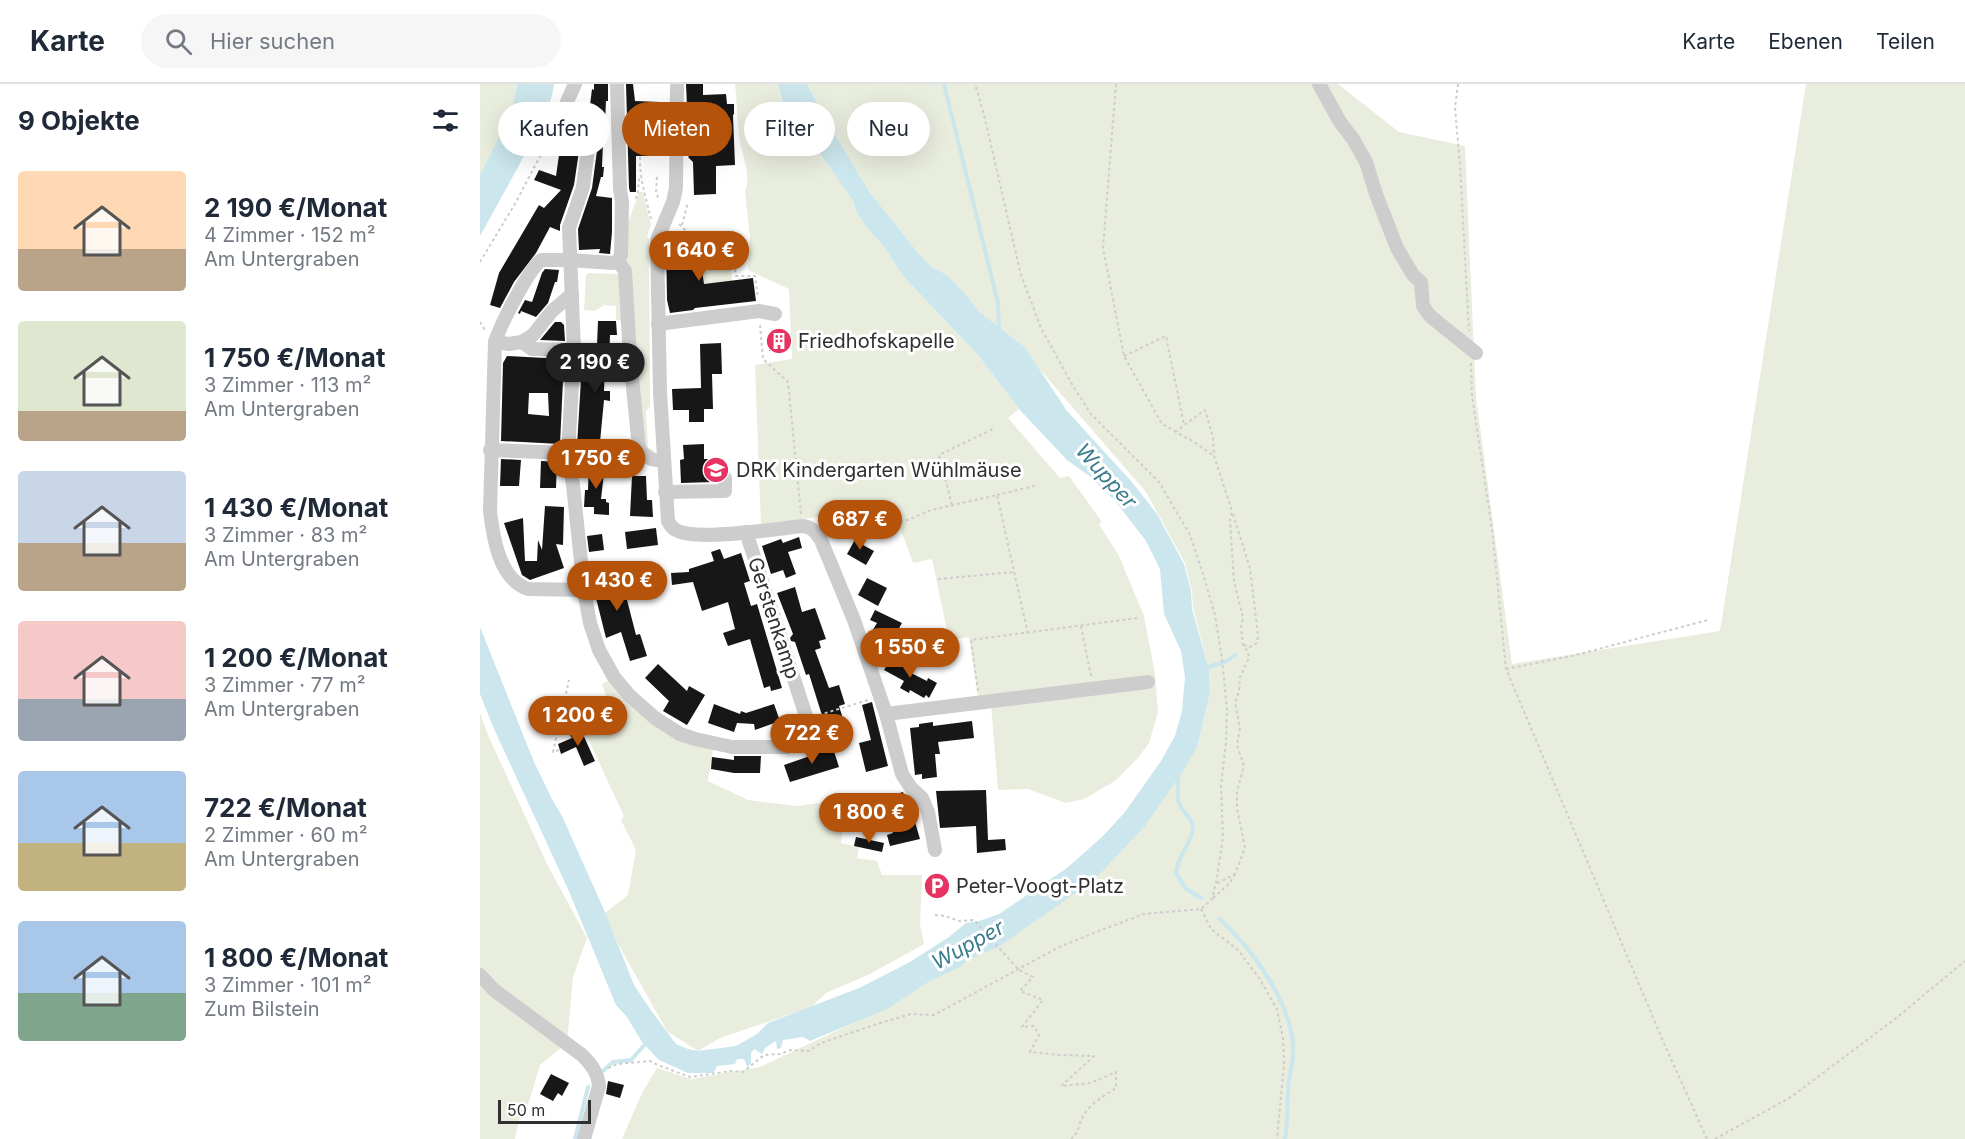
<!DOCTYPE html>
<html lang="de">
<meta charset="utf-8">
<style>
:root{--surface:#fff;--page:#f6f6f7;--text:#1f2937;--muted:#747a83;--line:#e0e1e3;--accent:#b45309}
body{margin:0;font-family:Inter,sans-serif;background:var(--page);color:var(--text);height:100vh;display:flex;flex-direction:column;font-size:22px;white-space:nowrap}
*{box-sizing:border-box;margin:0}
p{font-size:20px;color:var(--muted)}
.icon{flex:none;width:33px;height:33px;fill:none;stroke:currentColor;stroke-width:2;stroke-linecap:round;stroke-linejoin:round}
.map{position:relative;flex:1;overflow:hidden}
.side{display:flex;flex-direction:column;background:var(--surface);width:480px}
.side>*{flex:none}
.top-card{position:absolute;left:18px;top:18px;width:570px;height:54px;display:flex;gap:12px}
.scale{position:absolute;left:18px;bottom:15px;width:93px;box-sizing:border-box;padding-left:6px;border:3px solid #303030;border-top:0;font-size:16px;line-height:21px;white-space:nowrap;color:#303030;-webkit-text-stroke:4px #fff;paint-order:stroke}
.price{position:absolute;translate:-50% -51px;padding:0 14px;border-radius:21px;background:var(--accent);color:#fff;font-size:20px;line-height:39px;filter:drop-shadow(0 2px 3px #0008)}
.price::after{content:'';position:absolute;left:50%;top:36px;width:18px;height:14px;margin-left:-9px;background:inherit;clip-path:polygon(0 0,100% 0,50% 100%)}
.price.active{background:#222;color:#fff}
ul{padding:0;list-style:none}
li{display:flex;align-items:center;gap:18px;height:150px;padding:0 18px}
li span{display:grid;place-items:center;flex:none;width:168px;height:120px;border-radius:6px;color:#555}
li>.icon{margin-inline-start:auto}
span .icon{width:72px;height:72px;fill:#fffc;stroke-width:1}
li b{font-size:26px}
h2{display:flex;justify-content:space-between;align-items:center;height:72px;padding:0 18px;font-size:26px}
.chip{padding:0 21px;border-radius:27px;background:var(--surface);box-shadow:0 6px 24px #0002;font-size:21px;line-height:54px}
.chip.active{background:var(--accent);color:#fff}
header{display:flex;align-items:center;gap:36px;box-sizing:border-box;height:84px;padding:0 30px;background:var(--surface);border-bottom:2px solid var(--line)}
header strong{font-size:28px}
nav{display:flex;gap:33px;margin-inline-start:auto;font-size:21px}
.search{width:420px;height:54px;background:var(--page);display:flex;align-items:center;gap:15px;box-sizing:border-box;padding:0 21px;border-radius:33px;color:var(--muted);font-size:22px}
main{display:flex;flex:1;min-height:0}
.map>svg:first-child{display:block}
.green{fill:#e9edde}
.water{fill:#cbe6ec}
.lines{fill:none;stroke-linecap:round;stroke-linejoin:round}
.stream{stroke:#cbe6ec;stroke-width:4}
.building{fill:#171717;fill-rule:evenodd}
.path{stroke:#cdcdcd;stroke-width:2;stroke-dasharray:3 3;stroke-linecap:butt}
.minor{stroke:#cdcdcd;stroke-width:14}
.labels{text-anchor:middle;stroke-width:6;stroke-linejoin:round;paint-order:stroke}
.poi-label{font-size:20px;fill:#303030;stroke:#fff;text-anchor:start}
.street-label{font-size:20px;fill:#303030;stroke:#fff}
.water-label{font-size:21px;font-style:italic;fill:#3b7c8c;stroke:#fff}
</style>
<header>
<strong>Karte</strong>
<div class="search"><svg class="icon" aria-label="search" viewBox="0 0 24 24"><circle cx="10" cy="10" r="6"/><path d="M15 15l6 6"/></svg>Hier suchen</div>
<nav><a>Karte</a><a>Ebenen</a><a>Teilen</a></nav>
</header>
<main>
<section class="side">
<h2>9 Objekte<svg class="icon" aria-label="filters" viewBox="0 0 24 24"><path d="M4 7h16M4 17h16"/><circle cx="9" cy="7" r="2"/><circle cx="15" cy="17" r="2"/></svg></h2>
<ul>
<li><span style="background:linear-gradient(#ffd9b3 65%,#b9a48a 0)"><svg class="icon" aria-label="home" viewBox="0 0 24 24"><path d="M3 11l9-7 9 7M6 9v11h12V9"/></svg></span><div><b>2 190 €/Monat</b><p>4 Zimmer · 152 m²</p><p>Am Untergraben</p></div></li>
<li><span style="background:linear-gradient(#dfe7d0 75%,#b9a48a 0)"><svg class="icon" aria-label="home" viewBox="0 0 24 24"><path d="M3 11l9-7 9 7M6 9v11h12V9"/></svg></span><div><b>1 750 €/Monat</b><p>3 Zimmer · 113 m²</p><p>Am Untergraben</p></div></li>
<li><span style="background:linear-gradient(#c9d6e8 60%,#b9a48a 0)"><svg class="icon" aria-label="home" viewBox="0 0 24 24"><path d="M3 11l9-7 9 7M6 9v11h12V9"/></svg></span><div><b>1 430 €/Monat</b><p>3 Zimmer · 83 m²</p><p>Am Untergraben</p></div></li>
<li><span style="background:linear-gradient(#f6c9c9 65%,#9aa5b1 0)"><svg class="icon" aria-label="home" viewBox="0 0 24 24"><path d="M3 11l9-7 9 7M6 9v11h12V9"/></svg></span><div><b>1 200 €/Monat</b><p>3 Zimmer · 77 m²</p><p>Am Untergraben</p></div></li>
<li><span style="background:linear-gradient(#a9c7e8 60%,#c2b280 0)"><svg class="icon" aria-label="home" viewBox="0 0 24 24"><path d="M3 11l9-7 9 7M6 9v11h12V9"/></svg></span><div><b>722 €/Monat</b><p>2 Zimmer · 60 m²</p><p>Am Untergraben</p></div></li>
<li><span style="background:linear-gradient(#a9c7e8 60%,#7fa58c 0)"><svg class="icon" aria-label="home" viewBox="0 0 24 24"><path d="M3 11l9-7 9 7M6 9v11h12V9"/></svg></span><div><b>1 800 €/Monat</b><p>3 Zimmer · 101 m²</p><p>Zum Bilstein</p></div></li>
</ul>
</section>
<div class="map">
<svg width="1485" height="1055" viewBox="0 0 1485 1055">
<rect width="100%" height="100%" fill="#fff"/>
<g class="green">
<path d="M 0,0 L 37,0 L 32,26 L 0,91 Z"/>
<path d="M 255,0 L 298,0 L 303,19 L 320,41 L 373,117 L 377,129 L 391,149 L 402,160 L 423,192 L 498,271 L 539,325 L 528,334 L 580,394 L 589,392 L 622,438 L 619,440 L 639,472 L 664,532 L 675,590 L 678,628 L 669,659 L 658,674 L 635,697 L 604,715 L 586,719 L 548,705 L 518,706 L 511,621 L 498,613 L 489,553 L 469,556 L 452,475 L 433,479 L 419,441 L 407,444 L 400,424 L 281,441 L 275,281 L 312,275 L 309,205 L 268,186 L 270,153 L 265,107 C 272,91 261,69 259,52 C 257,35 257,17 255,0 Z"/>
<path d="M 327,0 L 858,0 L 919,48 L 985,62 L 996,313 L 1032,580 L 1240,547 L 1326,0 L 1485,0 L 1485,1055 L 142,1055 L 162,1009 L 177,984 L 211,995 L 280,983 L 384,934 L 534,850 L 717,663 L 730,609 L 729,586 L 713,524 L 712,508 L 705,479 L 666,408 L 555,280 L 544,262 L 498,227 L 484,208 L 467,191 L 452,183 L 440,171 L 389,107 L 351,44 Z"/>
<path d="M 159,108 L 163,108 L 171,141 L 167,152 L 169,155 L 170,323 L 166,327 L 168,364 L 175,367 L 174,369 L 167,369 L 161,359 L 145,157 C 145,139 154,126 159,108 Z"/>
<path d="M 248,157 L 252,197 L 221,201 L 221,188 L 223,187 L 221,186 L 219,160 Z"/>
<path d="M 109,189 L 137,190 L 141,194 L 145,237 L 136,236 L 136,222 L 124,221 L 115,227 L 104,226 L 106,191 Z"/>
<path d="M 130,596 L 233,666 L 228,697 L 268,716 L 318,722 L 366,715 L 361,759 L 379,763 L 377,774 L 397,777 L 402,791 L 442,791 L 440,841 L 444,860 L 390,890 L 346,909 L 331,923 L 240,954 L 218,967 L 187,947 L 137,858 L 125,829 L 148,811 L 156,766 L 141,736 L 144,732 L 104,646 L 133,631 L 122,600 Z"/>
<path d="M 0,629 L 8,651 L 68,782 L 107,854 L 93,893 L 87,959 L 60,981 L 48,1021 L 39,1036 L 35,1055 L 0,1055 Z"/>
</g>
<g class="water">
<path d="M 37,0 L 74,0 C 72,20 61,39 52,57 C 35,89 18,120 0,152 L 0,91 L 32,26 Z"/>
<path d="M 298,0 L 327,0 L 351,44 L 389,107 L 440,171 L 452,183 L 467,191 L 484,208 L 498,227 L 544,262 L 587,327 L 651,397 L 677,430 L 704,480 L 711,507 L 712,525 L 729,586 L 730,609 L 717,663 L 704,686 L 664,743 L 614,796 L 520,862 L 486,877 L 482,882 L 450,897 L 407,925 L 330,957 L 323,953 L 303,956 L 301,964 L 297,965 L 296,957 L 285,964 L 282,970 L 274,965 L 271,969 L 271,980 L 267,983 L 264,975 L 257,975 L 255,980 L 237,982 L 234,989 L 208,989 L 179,976 L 162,958 L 147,933 L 136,921 L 88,805 L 14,645 L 0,610 L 0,543 L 54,678 L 73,717 L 82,732 L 125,828 L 154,901 L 170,925 L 196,960 L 208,965 L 218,967 L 256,962 L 277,950 L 288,939 L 379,904 L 430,878 L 469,853 L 486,839 L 499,837 L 519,830 L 587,784 L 622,753 L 645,728 L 681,677 L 695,652 L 702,627 L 705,593 L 701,567 L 684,530 L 680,485 L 666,457 L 636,418 L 612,394 L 587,376 L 539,325 L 498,271 L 423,192 L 402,160 L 391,149 L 377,129 L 373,117 L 320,41 L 303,19 Z"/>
</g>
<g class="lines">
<g class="stream">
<path d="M 464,0 L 518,219 L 519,245"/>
<path d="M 723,585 L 747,577 L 755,571"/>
<path d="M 698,691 C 699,700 696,712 699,719 C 702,729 713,733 713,744 C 712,760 697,772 696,789 L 705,804 L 721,814"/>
<path d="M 740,835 C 773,866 816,924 813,972 C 812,984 808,996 808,1009 C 807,1024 808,1040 805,1055"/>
<path d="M 123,987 L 133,978 L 151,976 L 167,958"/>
<path d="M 95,1055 L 108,1003"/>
</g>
</g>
<g class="building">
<path d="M 114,0 L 128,0 L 128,17 L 126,17 L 124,59 L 123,59 L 122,83 L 124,83 L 123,93 L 121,93 L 116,112 L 132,114 L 132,148 L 130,170 L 119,169 L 120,165 L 99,166 L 98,145 L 112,104 L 118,59 L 117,55 L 113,50 L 114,43 L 110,43 L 112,21 L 110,21 L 112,5 L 114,6 Z"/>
<path d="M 146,0 L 153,0 L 155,17 L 180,18 L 180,29 L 159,30 L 157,48 L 160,48 L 159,56 L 187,56 L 186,72 L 156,72 L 156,108 L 150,108 L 149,104 Z"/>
<path d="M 206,0 L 223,0 L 223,11 L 246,10 L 247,20 L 254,20 L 254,30 L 253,31 L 255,81 L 236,82 L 236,110 L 214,111 L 213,78 L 208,73 L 213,68 L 212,45 L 208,45 Z"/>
<path d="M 80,64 L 99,67 L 94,101 L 80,141 L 80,147 L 70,143 L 56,169 L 34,198 L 20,224 L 10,221 L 19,189 L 59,121 L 64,124 L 81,106 L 54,96 L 59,86 L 76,92 Z"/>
<path d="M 213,155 L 213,173 L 220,173 L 224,200 L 273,194 L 276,217 L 215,224 L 213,226 L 190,229 L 187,216 L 186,158 L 187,156 Z"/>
<path d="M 65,185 L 79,186 L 77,198 L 75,198 L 68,219 L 56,233 L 41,227 L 40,230 L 38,229 L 45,216 L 52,218 L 62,189 Z"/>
<path d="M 118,237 L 136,237 L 137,251 L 130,251 L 129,278 L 125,278 L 124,307 L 130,307 L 130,317 L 124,316 L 118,379 L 109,378 L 109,363 L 97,362 L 101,295 L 113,296 L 115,261 L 117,261 Z"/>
<path d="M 75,238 L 81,238 L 84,241 L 85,257 L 60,256 Z"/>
<path d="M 309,248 L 309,266 L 289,267 L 289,249 Z"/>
<path d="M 241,259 L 242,290 L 232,290 L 233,325 L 224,325 L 224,338 L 209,338 L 209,326 L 193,326 L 192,305 L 221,304 L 220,260 Z"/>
<path d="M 27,272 L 84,275 L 80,360 L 21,357 L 23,279 ZM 49,309 L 68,309 L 69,332 L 48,330 Z"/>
<path d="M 224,360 L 224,375 L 228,375 L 228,393 L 233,393 L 234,398 L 201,399 L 200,376 L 204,375 L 203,361 Z"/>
<path d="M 21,375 L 41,376 L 39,402 L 20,402 Z"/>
<path d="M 61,377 L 77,378 L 76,404 L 60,404 Z"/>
<path d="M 109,379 L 125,380 L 121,415 L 126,415 L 126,418 L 129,419 L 129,431 L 114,430 L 114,423 L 104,423 L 105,406 L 108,406 Z"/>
<path d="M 152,392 L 166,392 L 167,416 L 172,416 L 173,433 L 150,432 Z"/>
<path d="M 65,422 L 84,423 L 83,461 L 76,460 L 84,484 L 50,496 L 42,491 L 24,439 L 43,434 L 45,477 L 57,477 L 58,456 L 62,466 Z"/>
<path d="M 176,444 L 178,461 L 147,465 L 145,448 Z"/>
<path d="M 122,450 L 124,466 L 109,468 L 107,452 Z"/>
<path d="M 377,452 L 386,456 L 383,461 L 394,467 L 386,481 L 367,470 Z"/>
<path d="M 319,453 L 322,464 L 308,468 L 316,490 L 306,494 L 303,486 L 291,490 L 282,462 L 301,455 L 303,459 Z"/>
<path d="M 240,465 L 244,475 L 261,469 L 270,497 L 264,499 L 271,522 L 277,520 L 302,604 L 291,607 L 290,602 L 284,604 L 270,555 L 248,562 L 243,549 L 255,545 L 248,518 L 222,527 L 213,498 L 192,501 L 191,489 L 209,488 L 209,485 L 234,477 L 231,468 Z"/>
<path d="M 134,486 L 134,490 L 139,489 L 142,513 L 146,512 L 156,551 L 160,550 L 167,572 L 150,577 L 141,548 L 126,554 L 113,502 L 111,488 Z"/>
<path d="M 387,494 L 407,504 L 398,522 L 378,511 Z"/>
<path d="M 315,503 L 322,528 L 335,524 L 346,555 L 339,557 L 341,564 L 335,566 L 349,604 L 359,601 L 365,620 L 359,622 L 369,654 L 351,660 L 329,590 L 326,591 L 315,558 L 311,557 L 310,554 L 313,550 L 297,509 Z"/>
<path d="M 395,526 L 422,539 L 410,560 L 391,549 L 397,539 L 390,536 Z"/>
<path d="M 412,573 L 431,584 L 429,588 L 447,597 L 448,594 L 457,599 L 449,614 L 446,611 L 444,614 L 430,606 L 429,609 L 420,604 L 424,597 L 404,586 Z"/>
<path d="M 178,580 L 207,607 L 209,602 L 225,611 L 207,641 L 183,627 L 189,617 L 165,594 Z"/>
<path d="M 392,618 L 408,682 L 386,688 L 379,659 L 391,656 L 382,621 Z"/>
<path d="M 234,620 L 260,630 L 261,627 L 266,629 L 294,620 L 300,637 L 275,646 L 274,640 L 257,639 L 254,648 L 228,639 Z"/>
<path d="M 492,637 L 494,654 L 458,658 L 460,670 L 455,670 L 457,693 L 442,695 L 442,690 L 435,691 L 430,644 L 439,643 L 439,640 L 453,638 L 453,642 Z"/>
<path d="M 101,646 L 115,677 L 104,682 L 96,663 L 81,670 L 78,660 L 92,654 L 90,651 Z"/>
<path d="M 353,664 L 359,683 L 310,698 L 304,681 Z"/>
<path d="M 254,672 L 281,672 L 280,689 L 254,689 L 231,685 L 232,673 L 254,676 Z"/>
<path d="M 506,706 L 508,756 L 525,755 L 526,766 L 497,769 L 496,742 L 460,744 L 456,707 Z"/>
<path d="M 423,708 L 432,739 L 435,738 L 440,755 L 410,762 L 407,751 L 413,749 L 402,714 Z"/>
<path d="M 376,753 L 404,759 L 402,768 L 374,762 Z"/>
<path d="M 71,990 L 89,999 L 82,1012 L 78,1009 L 73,1017 L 60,1010 Z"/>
<path d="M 128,997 L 144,1001 L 140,1014 L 126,1010 Z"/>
</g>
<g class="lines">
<g class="path">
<path d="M 636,0 L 623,164 L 644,272 L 682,340 L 714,358 L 734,372"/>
<path d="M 978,0 L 975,24 L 980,81 L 989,247"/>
<path d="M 177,93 L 176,108 L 179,116"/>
<path d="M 156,115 L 158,108 L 159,94 L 161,92"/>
<path d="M 171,135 C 165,109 152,74 167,50 C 171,43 178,39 183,32"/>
<path d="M 199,140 L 216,157 L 250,154 L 256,192 L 275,192 L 278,214"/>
<path d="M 202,141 L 208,118"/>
<path d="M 0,178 L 36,118 L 68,57"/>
<path d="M 0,238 L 5,246"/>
<path d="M 280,241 L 283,275 L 308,298 L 321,430"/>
<path d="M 644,272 L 686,252 L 704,341"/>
<path d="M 991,279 L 992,312 L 1012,445 L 1026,585 L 1183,957 L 1227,1055"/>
<path d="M 695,348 L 725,326 L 733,353 L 734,372 L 752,427 L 750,435 L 754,497 L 763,534 L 761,543 L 763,561 L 768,568 L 769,574 L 760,593 L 759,608 L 755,618 L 760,644 L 757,661 L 764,682 L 757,707 L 757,724 L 765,764 L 755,790 L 736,800"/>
<path d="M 517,411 L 558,401"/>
<path d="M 472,421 L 459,371 L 515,344"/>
<path d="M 753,430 L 770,484 L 778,552 L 777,559 L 770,563 L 764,561"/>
<path d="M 346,440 L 403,429 L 407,441 L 425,437 L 451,426 L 517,411 L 548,550"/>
<path d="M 458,495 L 534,488"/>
<path d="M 601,542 L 611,592"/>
<path d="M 1026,585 L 1092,572 L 1228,536"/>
<path d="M 498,607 L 491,556 L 657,534"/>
<path d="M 339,631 L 388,616"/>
<path d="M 79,666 L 73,668 L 89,596"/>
<path d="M 733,814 L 750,799 L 755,790"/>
<path d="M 721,825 L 731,845 L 758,866 L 779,894 L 797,925 L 803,954 L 804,981 L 797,1055"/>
<path d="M 455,831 L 465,832 L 479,837 L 494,836 L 539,886 L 553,893 L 540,907 L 563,916 L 542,943 L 554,942 L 559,951 L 550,968 L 580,971 L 614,972 L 581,1002 L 611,999 L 636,988 L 636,1004 C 624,1012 609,1020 602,1034 C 598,1042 599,1049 591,1055"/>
<path d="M 128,984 L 138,980 L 170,977 L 178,981 L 210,993 L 251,987 L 263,988 L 284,971 L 300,970 L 311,966 L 329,967 L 341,959 L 400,939 L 431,930 L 454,931 L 579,863 L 624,845 L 664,830 L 721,825 L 732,815 L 737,794 L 743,753 L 741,703 L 746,658 L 747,626 L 742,575 L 735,531 L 724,493 L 710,451 L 679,398 L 611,330 L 593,302 L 561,244 L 541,191 L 504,31 L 495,0"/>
<path d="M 1235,1055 L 1311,1013 L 1415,935 L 1485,877"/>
</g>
<g class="minor">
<path d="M 95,0 L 74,47 C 86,51 99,52 109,58 L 103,103 L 89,144 L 94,266 L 88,369 L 93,401 L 104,506 L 110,539 L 119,566 L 134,593 L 149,611 L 175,634 L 200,650 L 215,655 L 252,663 L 307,663 L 316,659 L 322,653 L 326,646 L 327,635 L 266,448"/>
<path d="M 197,0 L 196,104 L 193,118 L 177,156 L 180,308 L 188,437 C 190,441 193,445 198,447 C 218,457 296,445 322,442 C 333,443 335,448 341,456 L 374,536 L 406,630 L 422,690 L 431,704 L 442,714 L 448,728 L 455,766"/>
<path d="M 839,0 L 860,38 L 873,55 L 886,78 L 896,110 L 917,164 L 933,191 L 941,198 L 943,222 L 950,232 L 996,269"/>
<path d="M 138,177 L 145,187 L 150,273 L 159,364 C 166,374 171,377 183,376"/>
<path d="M 178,240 L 279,227 L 295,230"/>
<path d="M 15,258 L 29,260 L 42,258 L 53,251 L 72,227 L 92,210"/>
<path d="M 42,258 L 52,265 L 94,266"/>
<path d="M 10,366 L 88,369"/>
<path d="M 185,408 L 245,407 L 245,394"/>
<path d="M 104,506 L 48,505 C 19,495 13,453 10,427 L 15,258 C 21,240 47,188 61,176 L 89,176 L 133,179 L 138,177 L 141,171 L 142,118 L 140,105 L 137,0"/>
<path d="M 406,630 L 668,598"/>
<path d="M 0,891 L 14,906 L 102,971 C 111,980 118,989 119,1002 L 104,1055"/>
</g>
</g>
<defs>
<g id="building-disc" transform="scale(1.35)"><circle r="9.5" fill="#e63363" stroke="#fff"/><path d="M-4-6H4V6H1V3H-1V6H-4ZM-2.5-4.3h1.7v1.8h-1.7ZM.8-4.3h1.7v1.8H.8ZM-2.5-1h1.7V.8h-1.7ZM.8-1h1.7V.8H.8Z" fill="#fff"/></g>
<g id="school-disc" transform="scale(1.35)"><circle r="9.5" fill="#e63363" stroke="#fff"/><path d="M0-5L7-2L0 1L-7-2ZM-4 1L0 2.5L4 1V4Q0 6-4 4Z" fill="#fff"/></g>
<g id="parking-disc" transform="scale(1.35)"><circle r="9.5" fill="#e63363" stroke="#fff"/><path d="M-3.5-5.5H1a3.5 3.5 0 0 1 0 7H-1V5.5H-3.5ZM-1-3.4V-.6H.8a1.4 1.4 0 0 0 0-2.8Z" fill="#fff"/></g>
</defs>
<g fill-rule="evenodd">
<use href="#building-disc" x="299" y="257"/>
<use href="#school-disc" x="236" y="386"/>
<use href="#parking-disc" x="457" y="802"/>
</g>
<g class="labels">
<g class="poi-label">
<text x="318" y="264">Friedhofskapelle</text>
<text x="256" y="393">DRK Kindergarten Wühlmäuse</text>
<text x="476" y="809">Peter-Voogt-Platz</text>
</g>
<g class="street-label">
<text transform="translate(294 534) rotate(72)" y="7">Gerstenkamp</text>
</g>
<g class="water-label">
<text transform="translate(626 392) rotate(48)" y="7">Wupper</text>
<text transform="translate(488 861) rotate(-29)" y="7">Wupper</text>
</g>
</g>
</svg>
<div class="scale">50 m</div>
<b class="price" style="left:219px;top:198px">1 640 €</b>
<b class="price active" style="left:115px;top:310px">2 190 €</b>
<b class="price" style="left:116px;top:406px">1 750 €</b>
<b class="price" style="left:380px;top:467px">687 €</b>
<b class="price" style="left:137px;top:528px">1 430 €</b>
<b class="price" style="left:430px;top:595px">1 550 €</b>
<b class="price" style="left:98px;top:663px">1 200 €</b>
<b class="price" style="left:332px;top:681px">722 €</b>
<b class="price" style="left:389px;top:760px">1 800 €</b>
<div class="top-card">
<a class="chip">Kaufen</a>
<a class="chip active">Mieten</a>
<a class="chip">Filter</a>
<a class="chip">Neu</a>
</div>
</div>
</main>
